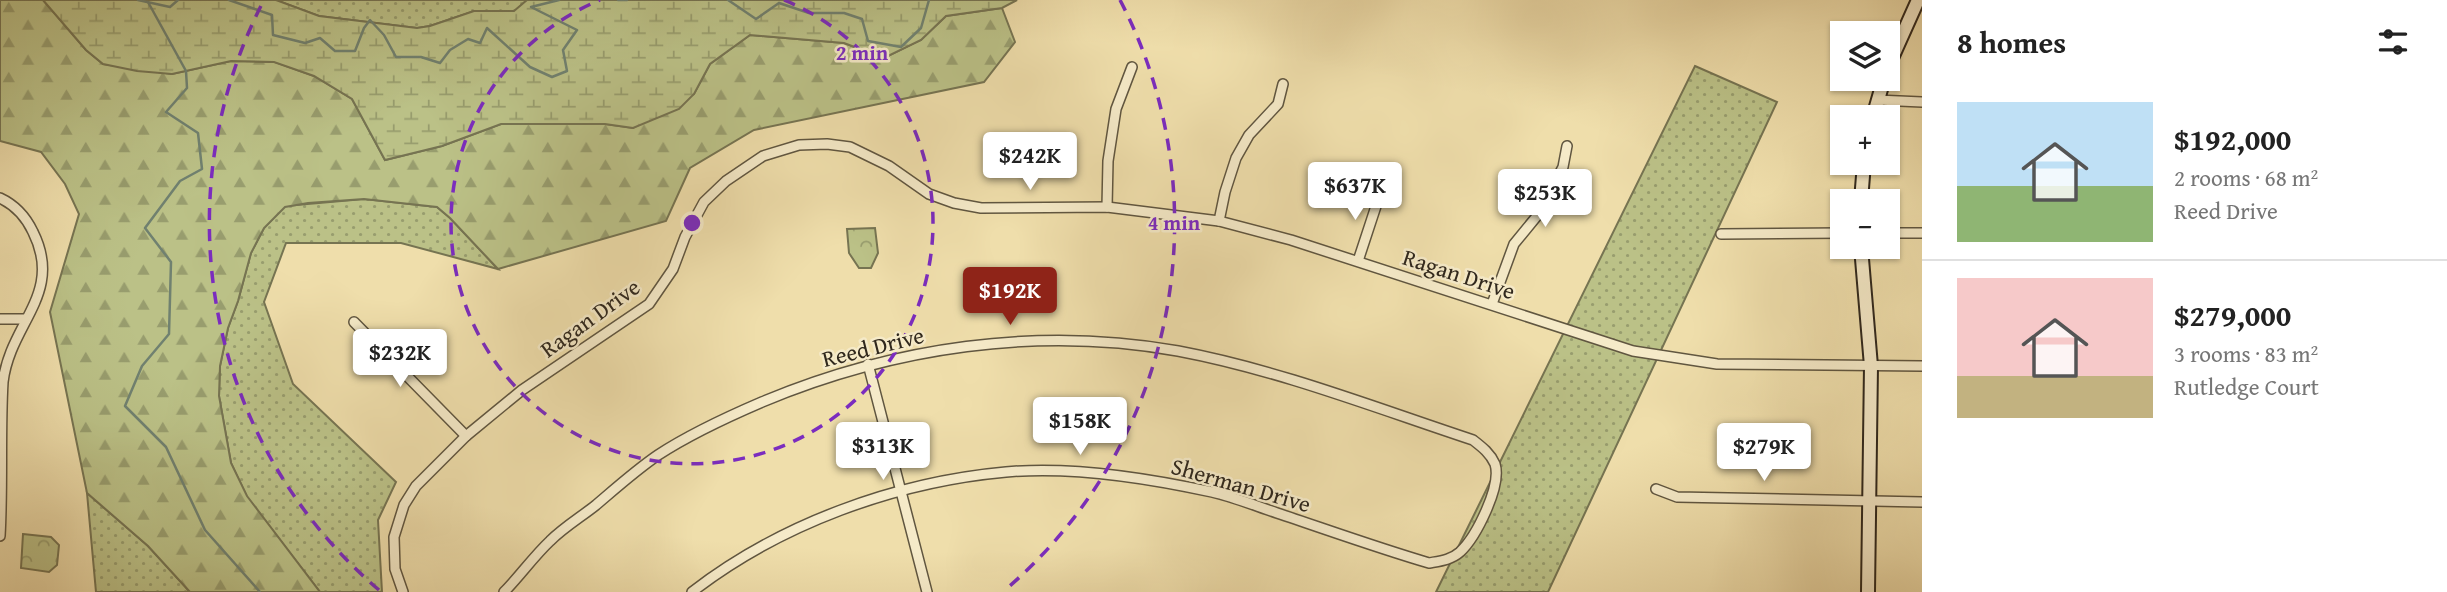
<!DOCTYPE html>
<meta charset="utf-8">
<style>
:root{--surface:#fff;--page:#f2f2f2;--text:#222;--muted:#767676;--line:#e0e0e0;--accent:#8f2418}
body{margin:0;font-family:"Gentium Book Plus",serif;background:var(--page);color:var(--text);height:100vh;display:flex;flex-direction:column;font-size:26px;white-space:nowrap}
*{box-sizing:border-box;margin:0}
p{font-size:23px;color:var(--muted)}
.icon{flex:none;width:38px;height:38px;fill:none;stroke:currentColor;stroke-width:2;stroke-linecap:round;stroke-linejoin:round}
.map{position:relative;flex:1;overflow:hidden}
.panel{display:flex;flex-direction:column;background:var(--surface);width:525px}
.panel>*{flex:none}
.fabs{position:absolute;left:1830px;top:21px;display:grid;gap:14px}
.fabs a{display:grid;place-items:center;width:70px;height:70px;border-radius:0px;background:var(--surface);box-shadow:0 2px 5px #0004;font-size:35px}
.price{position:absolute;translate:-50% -60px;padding:0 16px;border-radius:7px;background:#fff;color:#222;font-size:23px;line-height:46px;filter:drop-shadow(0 2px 4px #0008)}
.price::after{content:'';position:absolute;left:50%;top:42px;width:21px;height:16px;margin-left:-10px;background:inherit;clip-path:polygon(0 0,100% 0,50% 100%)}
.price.active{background:var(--accent);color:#fff}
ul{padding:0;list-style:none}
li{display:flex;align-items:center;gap:21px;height:175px;padding:0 35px}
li+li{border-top:2px solid var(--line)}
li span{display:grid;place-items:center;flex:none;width:196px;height:140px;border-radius:0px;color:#555}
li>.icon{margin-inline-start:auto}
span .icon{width:84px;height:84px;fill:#fffc;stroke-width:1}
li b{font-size:30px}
h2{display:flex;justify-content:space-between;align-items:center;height:84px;padding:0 35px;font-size:30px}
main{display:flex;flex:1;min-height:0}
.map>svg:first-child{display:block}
.grass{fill:url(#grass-dots);stroke:#767452;stroke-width:2}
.forest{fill:url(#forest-firs);stroke:#767452;stroke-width:2}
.wetland{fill:url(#wetland-marsh);stroke:#767452;stroke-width:2}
.park{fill:url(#park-crowns);stroke:#767452;stroke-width:2}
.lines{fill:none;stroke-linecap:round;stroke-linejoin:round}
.stream{stroke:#708170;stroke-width:2.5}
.street-casing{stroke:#605640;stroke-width:12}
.secondary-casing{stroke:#30281d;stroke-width:16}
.street{stroke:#f5eac8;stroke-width:9}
.secondary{stroke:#f5eac8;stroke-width:12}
.ring{fill:none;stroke:#7b2cbf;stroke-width:3.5;stroke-dasharray:12 9}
.labels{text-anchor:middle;stroke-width:5;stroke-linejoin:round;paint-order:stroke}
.street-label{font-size:23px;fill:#30281d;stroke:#f5eac8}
.centre{fill:#7b2cbf;stroke:#f5eac8;stroke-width:3.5}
.ring-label{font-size:21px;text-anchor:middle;font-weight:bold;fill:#7b2cbf;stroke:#f5eac8;stroke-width:5;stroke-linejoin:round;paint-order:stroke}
</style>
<main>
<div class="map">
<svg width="1922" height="592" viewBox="0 0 1922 592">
<defs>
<pattern id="grass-dots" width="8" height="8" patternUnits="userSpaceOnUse" patternTransform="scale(1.75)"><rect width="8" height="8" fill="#bbc187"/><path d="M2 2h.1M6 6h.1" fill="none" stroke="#989d6e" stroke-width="1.8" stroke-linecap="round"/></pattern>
<pattern id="forest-firs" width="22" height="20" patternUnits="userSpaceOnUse" patternTransform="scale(1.75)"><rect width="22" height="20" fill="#bbc187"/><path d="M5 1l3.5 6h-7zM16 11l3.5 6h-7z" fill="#989d6e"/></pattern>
<pattern id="wetland-marsh" width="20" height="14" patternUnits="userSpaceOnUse" patternTransform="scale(1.75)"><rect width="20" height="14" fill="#bbc187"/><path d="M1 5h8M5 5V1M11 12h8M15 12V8" fill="none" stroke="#989d6e"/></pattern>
<pattern id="park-crowns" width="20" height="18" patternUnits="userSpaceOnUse" patternTransform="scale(1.75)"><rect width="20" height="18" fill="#bbc187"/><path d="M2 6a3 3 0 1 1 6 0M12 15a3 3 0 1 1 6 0" fill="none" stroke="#989d6e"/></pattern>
</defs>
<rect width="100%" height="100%" fill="#efdeab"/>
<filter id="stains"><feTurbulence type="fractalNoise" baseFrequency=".00286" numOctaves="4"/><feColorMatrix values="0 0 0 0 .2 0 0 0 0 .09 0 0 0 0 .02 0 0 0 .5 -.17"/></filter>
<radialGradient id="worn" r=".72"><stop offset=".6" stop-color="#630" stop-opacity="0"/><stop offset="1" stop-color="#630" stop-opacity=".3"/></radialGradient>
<g class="grass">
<path d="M 276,0 L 527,0 L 515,11 L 474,11 L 430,26 L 417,28 L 319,16 Z"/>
<path d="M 1695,66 L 1777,102 L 1548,592 L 1436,592 Z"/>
<path d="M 364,199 L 437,207 L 450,218 L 498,269 L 401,243 L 286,243 L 264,302 L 293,384 L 396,482 L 378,520 L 382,592 L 320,592 L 247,497 L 231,463 L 219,396 L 220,366 L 228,328 L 238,301 L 251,253 L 264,228 L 285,206 Z"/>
<path d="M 87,493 L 148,546 L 190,592 L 96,592 Z"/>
</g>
<path class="forest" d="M 0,0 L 43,0 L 86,50 L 103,64 L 172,74 L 231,61 L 275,62 L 314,76 L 352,99 L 385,160 L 442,146 L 501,124 L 605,124 L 633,128 L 694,94 L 710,64 L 750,35 L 844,43 L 884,58 L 921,40 L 946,16 L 1002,8 L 1015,42 L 984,82 L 754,130 L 690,168 L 666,221 L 498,269 L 450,218 L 437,207 L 364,199 L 308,203 L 285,207 L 264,228 L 251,253 L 238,301 L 228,328 L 220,366 L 219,396 L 231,463 L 247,496 L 320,592 L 190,592 L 148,546 L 87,493 L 50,312 L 79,214 L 65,184 L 41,152 L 0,141 Z"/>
<path class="wetland" d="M 43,0 L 276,0 L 319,16 L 417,28 L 430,26 L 474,11 L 514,11 L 527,0 L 1017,0 L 1002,8 L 946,16 L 921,40 L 884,58 L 844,43 L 750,35 L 710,64 L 694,94 L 679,109 L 633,128 L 605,124 L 501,124 L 442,146 L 385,160 L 352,99 L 314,76 L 274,62 L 231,61 L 172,74 L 137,71 L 103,64 L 86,50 Z"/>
<g class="park">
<path d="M 875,228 L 878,253 L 871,268 L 859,268 L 849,253 L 847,229 Z"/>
<path d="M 23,534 L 51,537 L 59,545 L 57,565 L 49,572 L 21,568 Z"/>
</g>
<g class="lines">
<g class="stream">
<path d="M 138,0 L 170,7 L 178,0"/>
<path d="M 229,0 L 272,15 L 273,35 L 305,43 L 320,38 L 335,51 L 355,51 L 364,28 L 370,20 L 384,35 L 396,57 L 421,57 L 440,63 L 450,50 L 468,39 L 480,43 L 487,28 L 530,67 L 552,77 L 567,71 L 563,50 L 577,30 L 531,7 L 559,0"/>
<path d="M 618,0 L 627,0"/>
<path d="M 728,0 L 756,19 L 779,3 L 809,13 L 844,13 L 862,19 L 868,41 L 901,47 L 921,28 L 929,0"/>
<path d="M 148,2 L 186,71 L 187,88 L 166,112 L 198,133 L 202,169 L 180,181 L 145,228 L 171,262 L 169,334 L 142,366 L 125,406 L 166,447 L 205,530 L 260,592"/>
</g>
<g class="street-casing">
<g id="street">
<path d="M 1877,100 L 1922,102"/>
<path d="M 0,198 C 15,205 26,217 33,232 C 64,294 10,323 3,382 C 0,433 3,485 0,536"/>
<path d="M 1107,207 L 1108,161 L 1116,109 L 1132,67"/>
<path d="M 1219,221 L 1225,192 L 1236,158 L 1249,135 L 1278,104 L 1283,84"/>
<path d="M 1888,233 L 1922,233"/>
<path d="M 1721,234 L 1843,233"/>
<path d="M 1358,261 L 1380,194"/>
<path d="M 1492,304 L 1514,244 L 1537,216 L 1563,167 L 1567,146"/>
<path d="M 0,319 L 26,319"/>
<path d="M 354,322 L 466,436"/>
<path d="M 868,364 L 927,592"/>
<path d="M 1656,489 L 1677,497 L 1922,502"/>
<path d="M 403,592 L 395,569 L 394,537 L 404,505 L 416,486 L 466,436 L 522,390 L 649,304 L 673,269 L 685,237 L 704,202 L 726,181 L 763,156 L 799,145 L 827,144 L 850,147 L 889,166 L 929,194 L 954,203 L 981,208 L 1107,207 L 1219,221 L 1291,240 L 1633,351 L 1717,364 L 1922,366"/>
<path d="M 504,592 C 520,576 533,557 550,541 C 564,527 581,517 596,505 C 616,488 636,470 658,455 C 690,434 727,417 762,402 C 893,347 1038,326 1178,351 C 1279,370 1376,408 1473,440 C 1482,447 1490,453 1495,464 C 1502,486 1476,537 1460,552 C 1451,560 1440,561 1429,563 C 1378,548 1328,530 1277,513 C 1256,506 1234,497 1212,492 C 1148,478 1071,466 1006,472 C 895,482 780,524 692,592"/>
</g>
</g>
<g class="secondary-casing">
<g id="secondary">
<path d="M 1888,67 L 1918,0"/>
<path d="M 1873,117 L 1884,79"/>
<path d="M 1861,201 L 1864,163"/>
<path d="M 1861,247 L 1871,366 L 1868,592"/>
</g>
</g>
<use href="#street" class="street"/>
<use href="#secondary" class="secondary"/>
</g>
<g class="ring">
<path d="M784 0A241 241 0 1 1 600 0"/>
<path d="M379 590A482 482 0 0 1 264 0M1120 0A482 482 0 0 1 1005 590"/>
</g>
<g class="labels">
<g class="street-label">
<text transform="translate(1459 274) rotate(18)" y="8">Ragan Drive</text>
<text transform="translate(590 318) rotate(-36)" y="8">Ragan Drive</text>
<text transform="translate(873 347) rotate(-14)" y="8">Reed Drive</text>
<text transform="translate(1241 485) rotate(16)" y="8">Sherman Drive</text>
</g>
</g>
<circle cx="692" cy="223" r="10" class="centre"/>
<g class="ring-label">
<text x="862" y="60">2 min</text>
<text x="1174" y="230">4 min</text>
</g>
<rect width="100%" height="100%" filter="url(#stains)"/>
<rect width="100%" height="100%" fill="url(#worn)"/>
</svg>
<div class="fabs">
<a><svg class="icon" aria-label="layers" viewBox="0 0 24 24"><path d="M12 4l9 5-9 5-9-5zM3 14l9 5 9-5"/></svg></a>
<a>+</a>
<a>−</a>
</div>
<b class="price" style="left:1030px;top:192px">$242K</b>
<b class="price" style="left:1355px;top:222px">$637K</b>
<b class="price" style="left:1545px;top:229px">$253K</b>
<b class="price active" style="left:1010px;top:327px">$192K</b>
<b class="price" style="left:400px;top:389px">$232K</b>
<b class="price" style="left:1080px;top:457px">$158K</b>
<b class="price" style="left:883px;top:482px">$313K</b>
<b class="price" style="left:1764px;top:483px">$279K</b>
</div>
<section class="panel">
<h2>8 homes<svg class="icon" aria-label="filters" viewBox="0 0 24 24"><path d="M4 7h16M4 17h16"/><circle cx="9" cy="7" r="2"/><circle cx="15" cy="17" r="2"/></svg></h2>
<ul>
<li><span style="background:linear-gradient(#bfe0f5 60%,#8fb573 0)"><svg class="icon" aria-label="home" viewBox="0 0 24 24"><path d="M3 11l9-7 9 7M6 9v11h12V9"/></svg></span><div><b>$192,000</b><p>2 rooms · 68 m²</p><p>Reed Drive</p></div></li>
<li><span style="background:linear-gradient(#f6c9c9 70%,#c2b280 0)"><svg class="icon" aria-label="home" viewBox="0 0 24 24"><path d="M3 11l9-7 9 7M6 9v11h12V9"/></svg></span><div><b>$279,000</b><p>3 rooms · 83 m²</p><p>Rutledge Court</p></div></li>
</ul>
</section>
</main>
